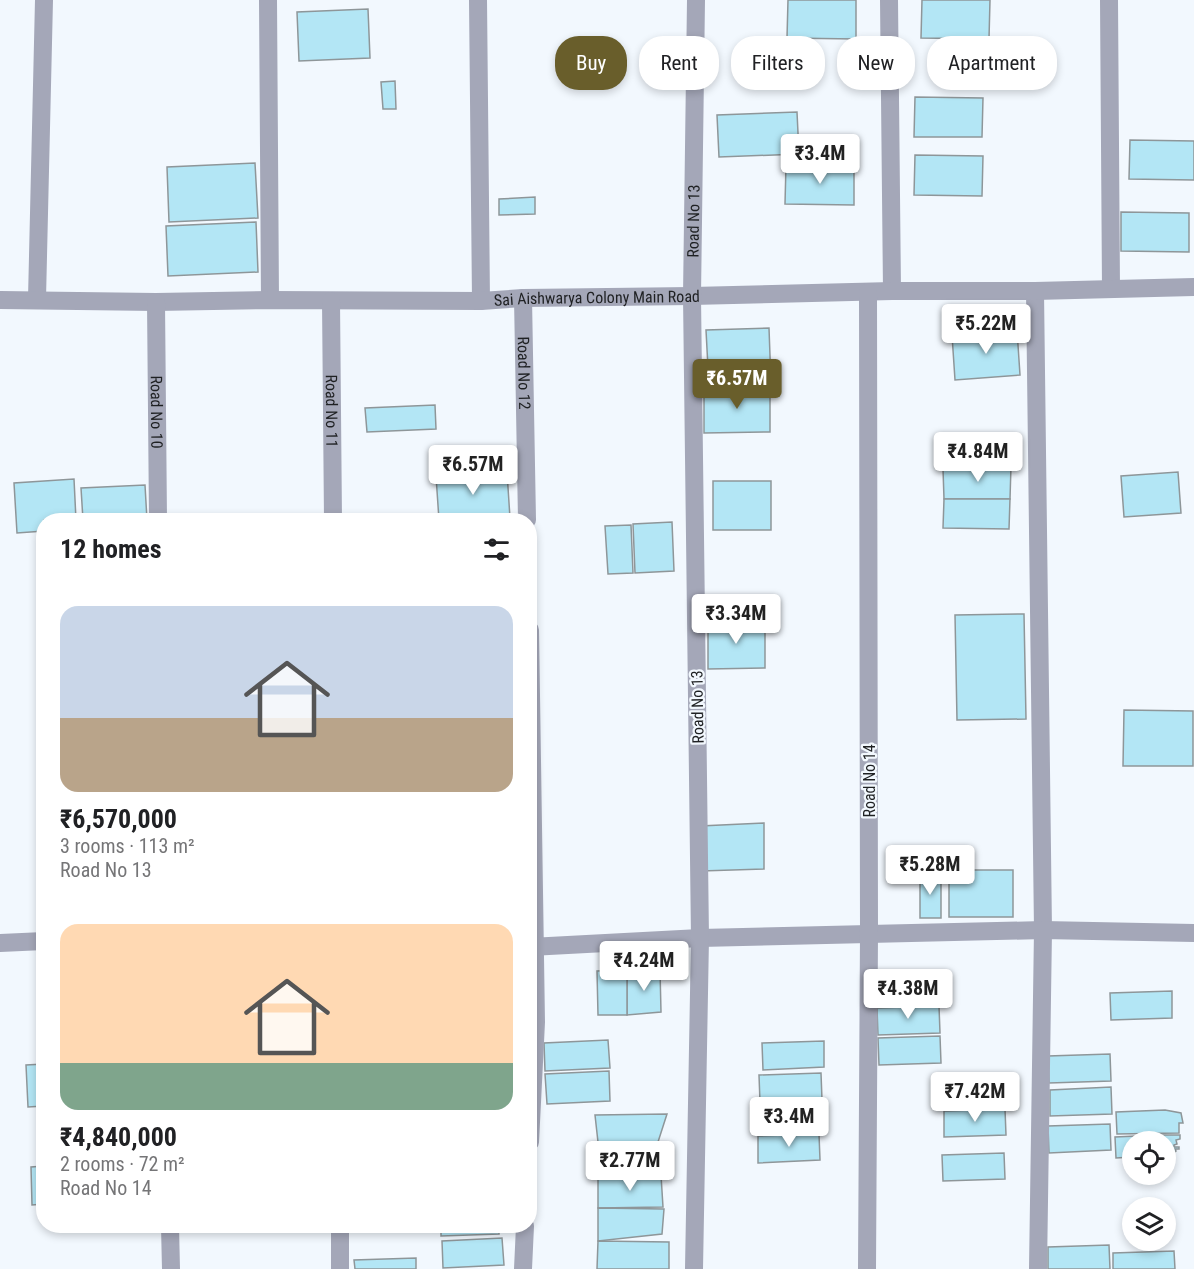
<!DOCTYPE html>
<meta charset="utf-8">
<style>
:root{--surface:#fff;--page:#f2f2f2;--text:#202124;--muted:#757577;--accent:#695e2b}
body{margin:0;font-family:"Roboto Condensed",sans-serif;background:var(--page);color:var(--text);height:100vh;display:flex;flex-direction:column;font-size:22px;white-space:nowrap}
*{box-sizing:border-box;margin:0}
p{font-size:20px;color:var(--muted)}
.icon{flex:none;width:33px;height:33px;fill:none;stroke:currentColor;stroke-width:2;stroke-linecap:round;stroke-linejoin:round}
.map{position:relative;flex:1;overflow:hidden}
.sheet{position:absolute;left:36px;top:513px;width:501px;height:720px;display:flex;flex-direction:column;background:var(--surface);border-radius:24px;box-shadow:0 3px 9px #0003}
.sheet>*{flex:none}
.top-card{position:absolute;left:555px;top:36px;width:549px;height:54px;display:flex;gap:12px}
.controls{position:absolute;left:1122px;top:1131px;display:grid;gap:12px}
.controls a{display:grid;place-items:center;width:54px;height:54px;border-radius:50%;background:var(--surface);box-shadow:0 3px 9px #0003;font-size:30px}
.price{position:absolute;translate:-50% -51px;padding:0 14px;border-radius:6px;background:#fff;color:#222;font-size:20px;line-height:39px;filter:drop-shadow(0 2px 3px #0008)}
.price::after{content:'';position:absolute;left:50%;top:36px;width:18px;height:14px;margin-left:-9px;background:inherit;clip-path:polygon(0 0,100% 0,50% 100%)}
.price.active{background:var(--accent);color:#fff}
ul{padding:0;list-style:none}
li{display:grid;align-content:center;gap:12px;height:318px;padding:0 24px}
li span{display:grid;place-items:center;height:186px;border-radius:18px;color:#555}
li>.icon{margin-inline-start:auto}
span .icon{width:108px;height:108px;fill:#fffc;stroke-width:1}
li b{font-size:26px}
h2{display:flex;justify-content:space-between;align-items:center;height:72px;padding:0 24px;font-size:26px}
.pill{padding:0 21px;border-radius:24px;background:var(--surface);box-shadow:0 3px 9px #0003;font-size:21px;line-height:54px}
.pill.active{background:var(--accent);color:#fff}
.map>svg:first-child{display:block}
.building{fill:#b3e6f5;stroke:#8e9699;stroke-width:1.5}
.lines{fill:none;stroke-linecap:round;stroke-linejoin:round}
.minor{stroke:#a4a7b8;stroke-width:18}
.labels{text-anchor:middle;stroke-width:4.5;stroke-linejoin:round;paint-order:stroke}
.street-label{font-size:16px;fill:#1f2123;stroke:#f2f8fe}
</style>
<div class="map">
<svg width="1194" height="1269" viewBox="0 0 1194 1269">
<rect width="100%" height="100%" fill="#f2f8fe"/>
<g class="building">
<path d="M 788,0 L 856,0 L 856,39 L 787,38 Z"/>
<path d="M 922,0 L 990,0 L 989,39 L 921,38 Z"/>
<path d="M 368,9 L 370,58 L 299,61 L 297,12 Z"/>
<path d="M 395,81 L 396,109 L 383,109 L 381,82 Z"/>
<path d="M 915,97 L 983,98 L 982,137 L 914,137 Z"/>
<path d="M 797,112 L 799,154 L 719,157 L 717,115 Z"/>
<path d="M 1130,140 L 1194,141 L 1194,180 L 1129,179 Z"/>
<path d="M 915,155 L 983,156 L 982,196 L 914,195 Z"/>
<path d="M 255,163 L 258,218 L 169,222 L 167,167 Z"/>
<path d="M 786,165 L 854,166 L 854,205 L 785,204 Z"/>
<path d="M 535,197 L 535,214 L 499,215 L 499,199 Z"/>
<path d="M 1121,212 L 1189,213 L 1189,252 L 1121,251 Z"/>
<path d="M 256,222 L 258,272 L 168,276 L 166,226 Z"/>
<path d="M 769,328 L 771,383 L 709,387 L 706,330 Z"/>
<path d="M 1017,330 L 1020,375 L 955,380 L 952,335 Z"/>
<path d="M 704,388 L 770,388 L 770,432 L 704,433 Z"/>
<path d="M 435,405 L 436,429 L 367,432 L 365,408 Z"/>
<path d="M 1008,435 L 1004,465 L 945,465 L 945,438 Z"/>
<path d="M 1011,466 L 1010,499 L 944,499 L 943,469 Z"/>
<path d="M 507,472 L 510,518 L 439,520 L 436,476 Z"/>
<path d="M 1178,472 L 1181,513 L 1124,517 L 1121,476 Z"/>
<path d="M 74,479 L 76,520 L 44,520 L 44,531 L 17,533 L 14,483 Z"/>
<rect x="713" y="481" width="58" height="49"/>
<path d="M 145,485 L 147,520 L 83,520 L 81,488 Z"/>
<path d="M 944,499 L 1010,499 L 1009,529 L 943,528 Z"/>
<path d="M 672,522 L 674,571 L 635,573 L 633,524 Z"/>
<path d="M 631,525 L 633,573 L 608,574 L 605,526 Z"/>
<path d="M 1024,614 L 1026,719 L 957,720 L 955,615 Z"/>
<path d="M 708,621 L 765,621 L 765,668 L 708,669 Z"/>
<path d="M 1124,710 L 1193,711 L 1193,766 L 1123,766 Z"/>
<path d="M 764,823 L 764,869 L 701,871 L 700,826 Z"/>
<rect x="949" y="870" width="64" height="47"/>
<rect x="920" y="874" width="21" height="44"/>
<path d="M 627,970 L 660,970 L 661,1012 L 627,1015 Z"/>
<path d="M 627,970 L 627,1015 L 598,1015 L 597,971 Z"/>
<path d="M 1172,991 L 1172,1018 L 1111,1020 L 1110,993 Z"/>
<path d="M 939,1006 L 940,1033 L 878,1035 L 877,1008 Z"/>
<path d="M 940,1036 L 941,1063 L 879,1065 L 878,1038 Z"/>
<path d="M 608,1040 L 610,1068 L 545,1071 L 544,1043 Z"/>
<path d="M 824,1041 L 824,1067 L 763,1070 L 762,1043 Z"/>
<path d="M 1110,1054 L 1111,1081 L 1049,1083 L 1048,1056 Z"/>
<path d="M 44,1064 L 44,1106 L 28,1107 L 26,1065 Z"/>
<path d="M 609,1071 L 610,1101 L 547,1104 L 545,1074 Z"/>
<path d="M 821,1073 L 822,1100 L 760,1102 L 759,1075 Z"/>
<path d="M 1111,1087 L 1112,1114 L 1050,1116 L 1050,1090 Z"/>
<path d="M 819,1105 L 819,1131 L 758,1133 L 757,1107 Z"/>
<path d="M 1005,1109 L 1006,1135 L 944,1137 L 944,1111 Z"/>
<path d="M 1165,1110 L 1181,1113 L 1183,1123 L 1179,1123 L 1179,1133 L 1117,1134 L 1116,1112 Z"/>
<path d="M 667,1114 L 658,1142 L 598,1142 L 595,1115 Z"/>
<path d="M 1110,1124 L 1111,1150 L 1049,1153 L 1048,1126 Z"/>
<path d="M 819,1134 L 820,1160 L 758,1163 L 758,1136 Z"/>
<path d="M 1159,1135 L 1180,1135 L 1180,1139 L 1176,1140 L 1177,1144 L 1174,1145 L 1174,1147 L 1179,1147 L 1179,1149 L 1175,1149 L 1176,1151 L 1172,1154 L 1166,1155 L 1166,1142 L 1132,1142 L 1132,1157 L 1116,1158 L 1115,1137 Z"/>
<path d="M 597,1149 L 661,1149 L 661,1175 L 598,1177 Z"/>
<path d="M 1004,1153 L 1005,1179 L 943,1181 L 942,1155 Z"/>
<path d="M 44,1166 L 44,1204 L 32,1205 L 31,1167 Z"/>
<path d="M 661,1175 L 663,1207 L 598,1208 L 598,1177 Z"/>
<path d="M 598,1208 L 664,1209 L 662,1234 L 598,1241 Z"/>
<path d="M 441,1226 L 499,1226 L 499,1234 L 441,1236 Z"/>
<path d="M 502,1238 L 504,1265 L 443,1268 L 442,1241 Z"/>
<path d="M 598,1241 L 669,1242 L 669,1269 L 597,1269 Z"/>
<path d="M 1109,1245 L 1110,1269 L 1048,1269 L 1048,1247 Z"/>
<path d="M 1174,1251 L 1175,1269 L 1113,1269 L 1113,1253 Z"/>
<path d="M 416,1258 L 416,1269 L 355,1269 L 354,1260 Z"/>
</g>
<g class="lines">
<g class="minor">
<path d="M 268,0 L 270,300"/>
<path d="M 478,0 L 481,301"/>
<path d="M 889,0 L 892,291"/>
<path d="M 1109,0 L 1111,289"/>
<path d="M 1035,291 L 1043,930 L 1038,1269"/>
<path id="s1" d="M 523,298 L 527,520"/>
<path d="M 37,299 L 44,0"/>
<path id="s2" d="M 0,300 L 156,302 L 270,300 L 481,301 L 523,298 L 692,296 L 892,291 L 1035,291 L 1194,287"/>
<path id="s3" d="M 331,301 L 333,520"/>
<path id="s4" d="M 156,302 L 158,520"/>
<path d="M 530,630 L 536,1022 L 530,1142"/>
<path d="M 0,943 L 44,941"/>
<path d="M 530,947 L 700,938 L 1043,930 L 1194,933"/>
<path d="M 170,1226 L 171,1269"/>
<path d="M 340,1226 L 340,1269"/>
<path d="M 523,1269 L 525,1226"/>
<path id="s5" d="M 694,1269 L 700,938 L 692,296 L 696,0"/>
<path d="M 867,1269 L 869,934 L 868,292"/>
</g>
</g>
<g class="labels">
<g class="street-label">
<text dy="6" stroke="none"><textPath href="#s5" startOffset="1048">Road No 13</textPath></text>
<text dy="6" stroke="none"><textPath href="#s2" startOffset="597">Sai Aishwarya Colony Main Road</textPath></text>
<text dy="6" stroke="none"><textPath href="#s1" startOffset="75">Road No 12</textPath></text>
<text dy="6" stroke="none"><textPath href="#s4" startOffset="110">Road No 10</textPath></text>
<text dy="6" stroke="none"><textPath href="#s3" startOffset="110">Road No 11</textPath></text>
<text transform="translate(697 707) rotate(-91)" y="6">Road No 13</text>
<text transform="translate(869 781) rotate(-90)" y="6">Road No 14</text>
</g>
</g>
</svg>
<div class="controls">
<a><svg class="icon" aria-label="locate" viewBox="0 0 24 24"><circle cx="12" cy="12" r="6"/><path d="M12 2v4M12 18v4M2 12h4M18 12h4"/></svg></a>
<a><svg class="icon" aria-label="layers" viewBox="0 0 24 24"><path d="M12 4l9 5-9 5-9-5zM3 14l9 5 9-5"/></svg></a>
</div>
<b class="price" style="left:820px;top:185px">₹3.4M</b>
<b class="price" style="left:986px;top:355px">₹5.22M</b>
<b class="price active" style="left:737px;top:410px">₹6.57M</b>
<b class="price" style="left:978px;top:483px">₹4.84M</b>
<b class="price" style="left:473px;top:496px">₹6.57M</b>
<b class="price" style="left:736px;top:645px">₹3.34M</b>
<b class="price" style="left:930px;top:896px">₹5.28M</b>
<b class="price" style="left:644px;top:992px">₹4.24M</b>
<b class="price" style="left:908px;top:1020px">₹4.38M</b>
<b class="price" style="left:975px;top:1123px">₹7.42M</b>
<b class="price" style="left:789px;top:1148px">₹3.4M</b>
<b class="price" style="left:630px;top:1192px">₹2.77M</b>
<div class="top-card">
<a class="pill active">Buy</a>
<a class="pill">Rent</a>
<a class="pill">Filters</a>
<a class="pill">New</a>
<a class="pill">Apartment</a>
</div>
<section class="sheet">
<h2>12 homes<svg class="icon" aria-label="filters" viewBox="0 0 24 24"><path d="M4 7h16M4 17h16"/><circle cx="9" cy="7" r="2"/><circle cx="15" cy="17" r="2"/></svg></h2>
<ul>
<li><span style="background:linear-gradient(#c9d6e8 60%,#b9a48a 0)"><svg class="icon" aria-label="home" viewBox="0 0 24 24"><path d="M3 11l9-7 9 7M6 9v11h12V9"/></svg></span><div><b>₹6,570,000</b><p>3 rooms · 113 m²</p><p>Road No 13</p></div></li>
<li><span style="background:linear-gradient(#ffd9b3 75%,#7fa58c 0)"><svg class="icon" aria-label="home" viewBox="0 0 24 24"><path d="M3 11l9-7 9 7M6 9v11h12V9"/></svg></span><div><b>₹4,840,000</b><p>2 rooms · 72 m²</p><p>Road No 14</p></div></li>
</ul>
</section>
</div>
